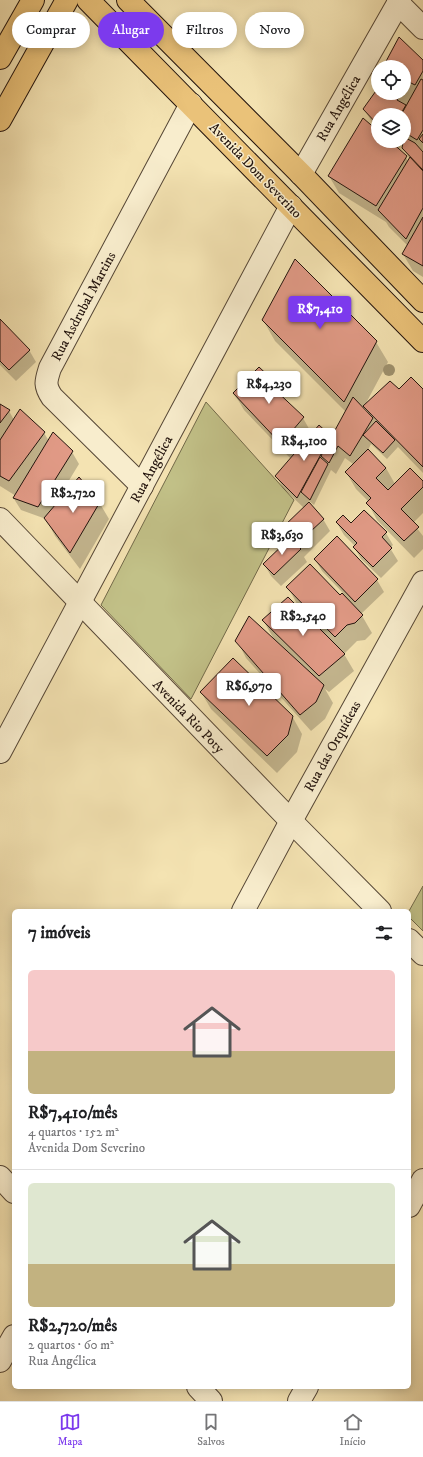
<!DOCTYPE html>
<html lang="pt">
<meta charset="utf-8">
<style>
:root{--surface:#fff;--page:#f6f6f6;--text:#202124;--muted:#757577;--line:#e0e0e0;--accent:#7c3aed}
body{margin:0;font-family:"IM FELL DW Pica",serif;background:var(--page);color:var(--text);height:100vh;display:flex;flex-direction:column;font-size:15px;white-space:nowrap}
*{box-sizing:border-box;margin:0}
p{font-size:13px;color:var(--muted)}
.icon{flex:none;width:22px;height:22px;fill:none;stroke:currentColor;stroke-width:2;stroke-linecap:round;stroke-linejoin:round}
.map{position:relative;flex:1;overflow:hidden}
.drawer{position:absolute;left:12px;top:909px;width:399px;height:480px;display:flex;flex-direction:column;background:var(--surface);border-radius:6px;box-shadow:0 2px 10px #0003}
.drawer>*{flex:none}
.top-card{position:absolute;left:12px;top:12px;width:399px;height:36px;display:flex;gap:8px}
.buttons{position:absolute;left:371px;top:60px;display:grid;gap:8px}
.buttons a{display:grid;place-items:center;width:40px;height:40px;border-radius:50%;background:var(--surface);box-shadow:0 2px 10px #0003;font-size:20px}
.price{position:absolute;translate:-50% -34px;padding:0 9px;border-radius:4px;background:#fff;color:#222;font-size:13px;line-height:26px;filter:drop-shadow(0 1px 2px #0008)}
.price::after{content:'';position:absolute;left:50%;top:24px;width:12px;height:9px;margin-left:-6px;background:inherit;clip-path:polygon(0 0,100% 0,50% 100%)}
.price.selected{background:var(--accent);color:#fff}
ul{padding:0;list-style:none}
li{display:grid;align-content:center;gap:8px;height:212px;padding:0 16px}
li+li{border-top:1px solid var(--line)}
li span{display:grid;place-items:center;height:124px;border-radius:6px;color:#555}
li>.icon{margin-inline-start:auto}
span .icon{width:72px;height:72px;fill:#fffc;stroke-width:1}
li b{font-size:17px}
h2{display:flex;justify-content:space-between;align-items:center;height:48px;padding:0 16px;font-size:17px}
.pill{padding:0 14px;border-radius:18px;background:var(--surface);box-shadow:0 2px 10px #0003;font-size:14px;line-height:36px}
.pill.selected{background:var(--accent);color:#fff}
.tab-bar{display:flex;justify-content:space-around;align-items:center;height:56px;border-top:1px solid var(--line);background:var(--surface);font-size:11px;color:var(--muted)}
.tab-bar a{display:grid;justify-items:center;gap:2px}
.tab-bar .selected{color:var(--accent)}
.map>svg:first-child{display:block}
.green{fill:#c2c188;stroke:#726a4a}
.shadow{fill:#0003;fill-rule:evenodd}
.building{fill:#e19a86;stroke:#22130d}
.lines{fill:none;stroke-linecap:round;stroke-linejoin:round}
.minor-casing{stroke:#564736;stroke-width:24}
.major-casing{stroke:#22130d;stroke-width:24}
.minor{stroke:#f8edcd;stroke-width:22}
.major{stroke:#eac279;stroke-width:22}
.tree{fill:#9f926f}
.labels{text-anchor:middle;stroke-width:3;stroke-linejoin:round;paint-order:stroke}
.street-label{font-size:14px;fill:#22130d;stroke:#f8edcd}
</style>
<div class="map">
<svg width="423" height="1401" viewBox="0 0 423 1401">
<rect width="100%" height="100%" fill="#f4e3b2"/>
<filter id="stains"><feTurbulence type="fractalNoise" baseFrequency=".005" numOctaves="4"/><feColorMatrix values="0 0 0 0 .2 0 0 0 0 .09 0 0 0 0 .02 0 0 0 .5 -.17"/></filter>
<radialGradient id="worn" r=".72"><stop offset=".6" stop-color="#630" stop-opacity="0"/><stop offset="1" stop-color="#630" stop-opacity=".3"/></radialGradient>
<g class="green">
<path d="M 206,402 L 294,500 L 191,699 L 101,605 Z"/>
<path d="M 423,886 L 423,931 L 409,917 L 409,911 Z"/>
</g>
<g class="shadow">
<path d="M 423,62 L 423,151 L 419,148 L 423,154 L 423,277 L 413,271 L 403,254 L 408,246 L 389,227 L 386,222 L 339,193 L 329,176 L 377,130 L 364,109 L 377,91 L 374,85 L 378,77 L 378,93 L 404,93 L 404,67 L 384,67 ZM 378,115 L 404,115 L 404,141 L 378,141 ZM 404,141 L 403,148 L 410,159 L 408,161 L 406,157 L 398,150 Z"/>
<path d="M 263,320 L 376,342 L 388,362 L 365,405 L 399,390 L 423,390 L 423,473 L 398,447 L 387,459 L 371,444 L 368,450 L 386,468 L 395,484 L 423,483 L 423,513 L 413,523 L 423,536 L 423,549 L 414,558 L 377,520 L 368,503 L 369,502 L 356,489 L 346,472 L 353,464 L 345,458 L 336,474 L 331,470 L 314,505 L 309,501 L 308,503 L 323,519 L 330,531 L 304,557 L 307,562 L 281,586 L 271,576 L 264,564 L 290,540 L 283,528 L 304,508 L 283,488 L 276,476 L 291,459 L 244,410 L 234,393 L 274,383 L 284,400 L 303,418 L 312,434 L 319,426 L 332,438 L 346,412 L 275,341 ZM 365,406 L 369,414 L 363,409 Z"/>
<path d="M 0,321 L 29,350 L 36,362 L 16,381 L 0,365 Z"/>
<path d="M 0,406 L 9,411 L 14,420 L 44,433 L 49,441 L 72,452 L 79,464 L 51,510 L 99,502 L 109,519 L 80,569 L 55,536 L 46,519 L 21,510 L 14,499 L 16,496 L 0,486 Z"/>
<path d="M 337,523 L 386,533 L 393,545 L 390,548 L 398,561 L 381,578 L 361,559 L 354,547 L 355,546 L 344,535 Z"/>
<path d="M 337,538 L 377,580 L 384,592 L 361,614 L 372,633 L 365,640 L 357,641 L 344,654 L 354,671 L 329,692 L 325,689 L 333,703 L 325,719 L 311,731 L 246,658 L 237,640 L 275,641 L 263,620 L 320,630 L 321,628 L 297,604 L 288,587 L 340,596 L 343,593 L 322,571 L 315,559 Z"/>
<path d="M 201,692 L 292,716 L 302,734 L 297,752 L 277,773 L 211,709 Z"/>
</g>
<g class="building">
<path d="M 399,37 L 423,60 L 423,71 L 415,85 L 409,82 L 404,89 L 404,67 L 383,67 Z"/>
<path d="M 378,75 L 378,93 L 402,93 L 397,100 L 406,105 L 400,115 L 378,115 L 378,125 L 363,109 L 378,88 L 373,85 Z"/>
<path d="M 421,79 L 423,80 L 423,130 L 417,140 L 404,132 L 404,115 L 401,115 Z"/>
<path d="M 363,118 L 378,131 L 378,141 L 390,141 L 407,156 L 376,206 L 328,176 Z"/>
<path d="M 423,134 L 423,143 L 419,139 Z"/>
<path d="M 404,137 L 415,143 L 423,152 L 423,170 L 402,148 Z"/>
<path d="M 410,157 L 423,171 L 423,208 L 406,239 L 378,210 Z"/>
<path d="M 423,217 L 423,266 L 402,254 Z"/>
<path d="M 295,259 L 377,341 L 344,402 L 262,320 Z"/>
<path d="M 0,319 L 30,350 L 9,370 L 0,361 Z"/>
<path d="M 259,367 L 275,382 L 271,386 L 304,417 L 281,444 L 233,393 Z"/>
<path d="M 411,377 L 423,389 L 423,467 L 363,406 L 390,381 L 399,389 Z"/>
<path d="M 353,397 L 373,418 L 350,456 L 338,446 L 329,463 L 321,456 Z"/>
<path d="M 0,404 L 10,410 L 0,423 Z"/>
<path d="M 20,409 L 45,432 L 9,481 L 0,476 L 0,440 Z"/>
<path d="M 376,421 L 395,440 L 383,453 L 363,435 Z"/>
<path d="M 319,425 L 331,436 L 297,498 L 275,476 Z"/>
<path d="M 53,432 L 73,451 L 38,507 L 13,498 Z"/>
<path d="M 368,449 L 386,468 L 376,478 L 388,490 L 410,468 L 423,481 L 423,487 L 401,509 L 419,527 L 404,541 L 366,503 L 371,498 L 345,472 Z"/>
<path d="M 320,457 L 328,464 L 310,500 L 301,492 Z"/>
<path d="M 79,477 L 100,502 L 70,553 L 44,518 Z"/>
<path d="M 309,502 L 324,519 L 297,544 L 282,528 Z"/>
<path d="M 364,510 L 387,532 L 382,537 L 392,548 L 373,567 L 353,547 L 357,543 L 336,522 L 343,515 L 351,523 Z"/>
<path d="M 337,536 L 378,579 L 355,602 L 314,559 Z"/>
<path d="M 290,538 L 301,549 L 274,575 L 263,564 Z"/>
<path d="M 310,564 L 340,595 L 342,593 L 363,615 L 355,623 L 347,625 L 335,637 L 286,587 Z"/>
<path d="M 288,597 L 345,654 L 319,676 L 262,620 Z"/>
<path d="M 249,616 L 324,685 L 316,702 L 300,715 L 235,641 Z"/>
<path d="M 233,658 L 293,716 L 288,735 L 267,756 L 200,692 Z"/>
</g>
<g class="lines">
<g class="minor-casing">
<g id="minor">
<path d="M 398,3 L 423,28"/>
<path d="M 301,174 L 400,0"/>
<path d="M 142,486 L 52,397 C 44,385 46,381 50,368 L 191,104"/>
<path d="M 0,519 L 291,821 L 380,911"/>
<path d="M 0,752 L 291,206"/>
<path d="M 243,911 L 291,821 L 423,582"/>
<path d="M 409,940 L 423,954"/>
<path d="M 0,1177 L 14,1192"/>
<path d="M 409,1206 L 423,1180"/>
<path d="M 0,1361 L 14,1336"/>
<path d="M 198,1387 L 211,1401"/>
<path d="M 299,1401 L 307,1387"/>
</g>
</g>
<g class="major-casing">
<g id="major">
<path d="M 88,0 L 423,341"/>
<path d="M 128,0 L 301,174 L 423,301"/>
<path d="M 0,58 L 33,0"/>
<path d="M 0,120 L 67,0"/>
</g>
</g>
<use href="#minor" class="minor"/>
<use href="#major" class="major"/>
</g>
<circle class="tree" cx="389" cy="370" r="6"/>
<g class="labels">
<g class="street-label">
<text transform="translate(338 108) rotate(-60)" y="5">Rua Angélica</text>
<text transform="translate(256 170) rotate(46)" y="5">Avenida Dom Severino</text>
<text transform="translate(83 306) rotate(-62)" y="5">Rua Asdrubal Martins</text>
<text transform="translate(151 469) rotate(-62)" y="5">Rua Angélica</text>
<text transform="translate(189 716) rotate(46)" y="5">Avenida Rio Poty</text>
<text transform="translate(332 746) rotate(-61)" y="5">Rua das Orquídeas</text>
</g>
</g>
<rect width="100%" height="100%" filter="url(#stains)"/>
<rect width="100%" height="100%" fill="url(#worn)"/>
</svg>
<div class="buttons">
<a><svg class="icon" aria-label="locate" viewBox="0 0 24 24"><circle cx="12" cy="12" r="6"/><path d="M12 2v4M12 18v4M2 12h4M18 12h4"/></svg></a>
<a><svg class="icon" aria-label="layers" viewBox="0 0 24 24"><path d="M12 4l9 5-9 5-9-5zM3 14l9 5 9-5"/></svg></a>
</div>
<b class="price selected" style="left:320px;top:330px">R$7,410</b>
<b class="price" style="left:269px;top:405px">R$4,230</b>
<b class="price" style="left:304px;top:462px">R$4,100</b>
<b class="price" style="left:73px;top:514px">R$2,720</b>
<b class="price" style="left:282px;top:556px">R$3,630</b>
<b class="price" style="left:303px;top:637px">R$2,540</b>
<b class="price" style="left:249px;top:707px">R$6,970</b>
<div class="top-card">
<a class="pill">Comprar</a>
<a class="pill selected">Alugar</a>
<a class="pill">Filtros</a>
<a class="pill">Novo</a>
</div>
<section class="drawer">
<h2>7 imóveis<svg class="icon" aria-label="filters" viewBox="0 0 24 24"><path d="M4 7h16M4 17h16"/><circle cx="9" cy="7" r="2"/><circle cx="15" cy="17" r="2"/></svg></h2>
<ul>
<li><span style="background:linear-gradient(#f6c9c9 65%,#c2b280 0)"><svg class="icon" aria-label="home" viewBox="0 0 24 24"><path d="M3 11l9-7 9 7M6 9v11h12V9"/></svg></span><div><b>R$7,410/mês</b><p>4 quartos · 152 m²</p><p>Avenida Dom Severino</p></div></li>
<li><span style="background:linear-gradient(#dfe7d0 65%,#c2b280 0)"><svg class="icon" aria-label="home" viewBox="0 0 24 24"><path d="M3 11l9-7 9 7M6 9v11h12V9"/></svg></span><div><b>R$2,720/mês</b><p>2 quartos · 60 m²</p><p>Rua Angélica</p></div></li>
</ul>
</section>
</div>
<nav class="tab-bar">
<a class="selected"><svg class="icon" aria-label="map" viewBox="0 0 24 24"><path d="M3 6l6-2 6 2 6-2v14l-6 2-6-2-6 2zM9 4v14M15 6v14"/></svg>Mapa</a>
<a><svg class="icon" aria-label="saved" viewBox="0 0 24 24"><path d="M7 4h10v16l-5-4-5 4z"/></svg>Salvos</a>
<a><svg class="icon" aria-label="home" viewBox="0 0 24 24"><path d="M3 11l9-7 9 7M6 9v11h12V9"/></svg>Início</a>
</nav>
